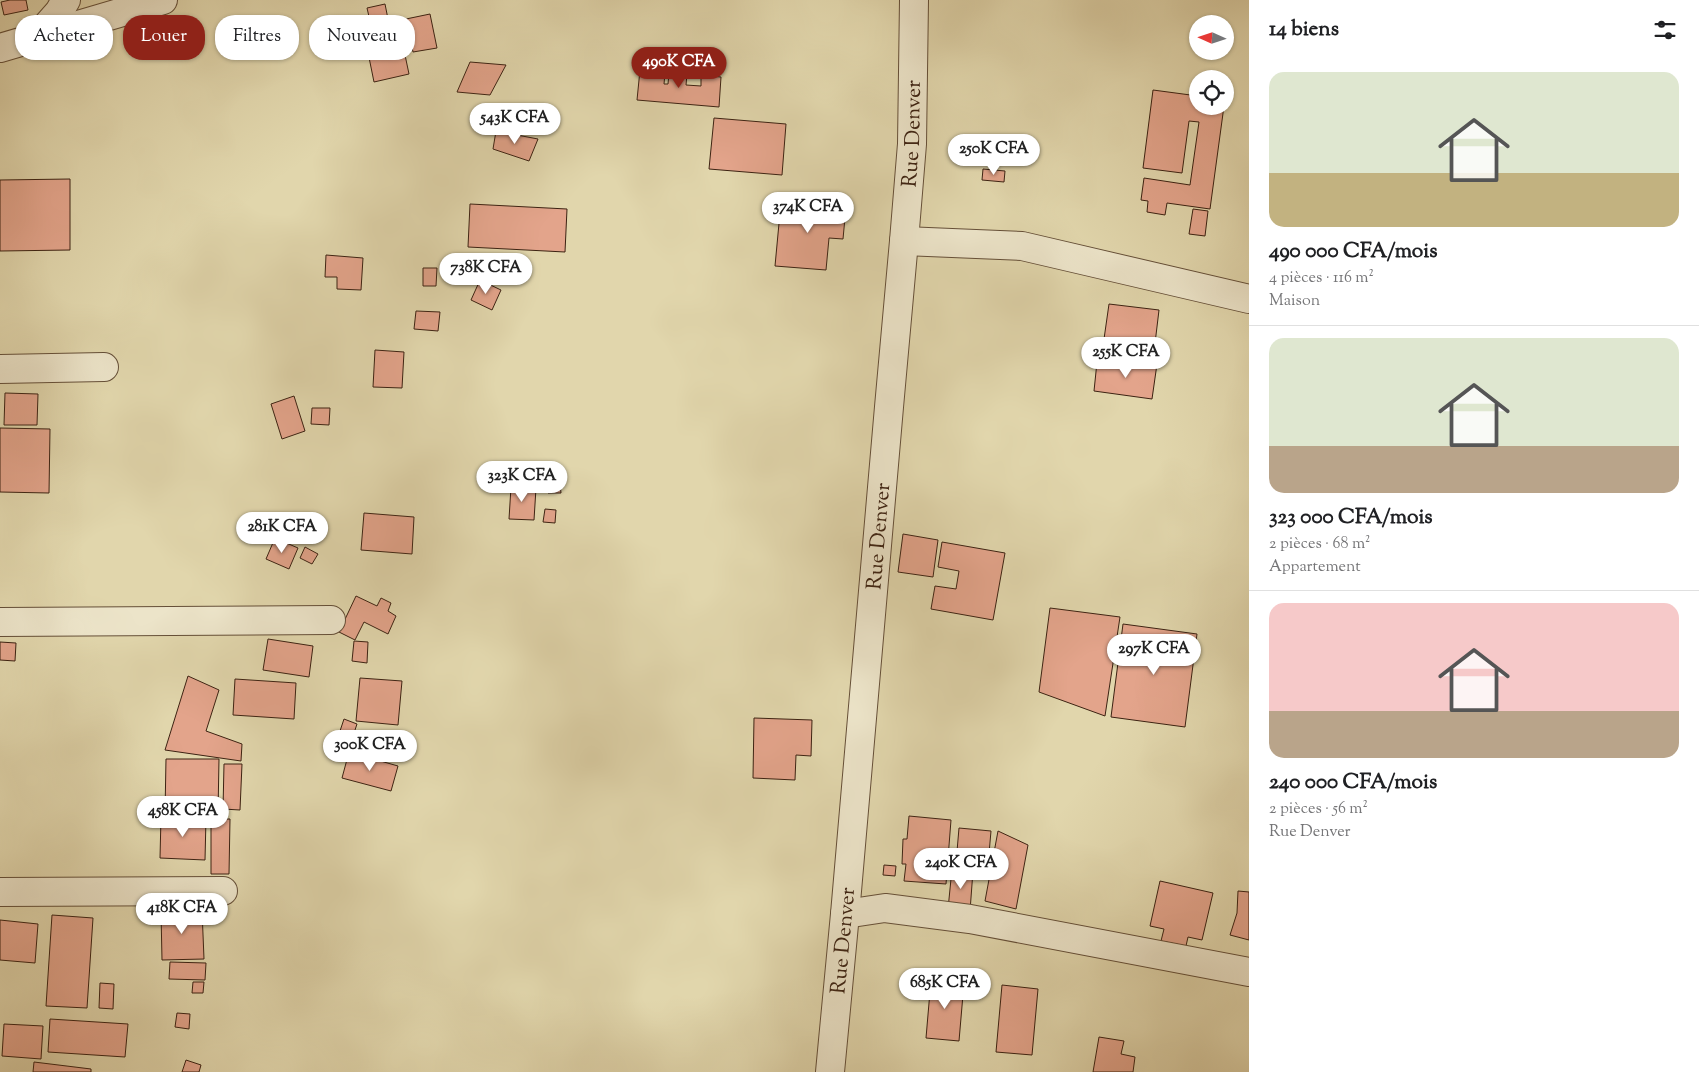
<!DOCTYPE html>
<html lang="fr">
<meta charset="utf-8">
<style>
:root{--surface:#fff;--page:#f2f2f2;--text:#202124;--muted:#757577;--line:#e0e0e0;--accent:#8f2418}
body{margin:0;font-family:"Sorts Mill Goudy",serif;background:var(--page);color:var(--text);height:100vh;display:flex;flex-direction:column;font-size:19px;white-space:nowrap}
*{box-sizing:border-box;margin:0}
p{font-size:16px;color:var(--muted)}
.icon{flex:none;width:28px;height:28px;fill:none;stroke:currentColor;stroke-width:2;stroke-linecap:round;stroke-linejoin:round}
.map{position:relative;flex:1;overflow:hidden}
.sheet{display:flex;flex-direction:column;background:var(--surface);width:450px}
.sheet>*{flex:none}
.banner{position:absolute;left:15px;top:15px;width:475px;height:45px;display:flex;gap:10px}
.needle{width:32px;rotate:273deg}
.fabs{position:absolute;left:1189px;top:15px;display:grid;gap:10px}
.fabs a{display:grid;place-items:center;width:45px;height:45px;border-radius:50%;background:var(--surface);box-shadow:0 1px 4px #0004;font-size:25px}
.price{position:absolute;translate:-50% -42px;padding:0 11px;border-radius:18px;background:#fff;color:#222;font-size:16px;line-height:32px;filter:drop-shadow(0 1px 2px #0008)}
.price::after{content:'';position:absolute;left:50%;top:30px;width:15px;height:11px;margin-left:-8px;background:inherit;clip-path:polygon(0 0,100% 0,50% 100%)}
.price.on{background:var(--accent);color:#fff}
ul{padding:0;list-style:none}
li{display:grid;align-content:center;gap:10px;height:265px;padding:0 20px}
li+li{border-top:1px solid var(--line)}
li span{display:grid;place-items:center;height:155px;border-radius:15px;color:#555}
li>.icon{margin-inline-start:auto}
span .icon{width:90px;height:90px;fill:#fffc;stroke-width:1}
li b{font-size:21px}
h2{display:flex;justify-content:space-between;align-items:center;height:60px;padding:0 20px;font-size:21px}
.chip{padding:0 18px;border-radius:20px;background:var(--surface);box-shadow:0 1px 4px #0004;font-size:18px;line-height:45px}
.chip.on{background:var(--accent);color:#fff}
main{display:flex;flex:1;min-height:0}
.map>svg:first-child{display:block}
.building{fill:#e3a48b;stroke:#3c2212}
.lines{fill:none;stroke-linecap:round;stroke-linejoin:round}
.minor-casing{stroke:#654f38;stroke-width:30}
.minor{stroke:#ece4c9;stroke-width:28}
.labels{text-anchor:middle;stroke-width:4;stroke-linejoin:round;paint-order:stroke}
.street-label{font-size:21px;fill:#3c2212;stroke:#ece4c9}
</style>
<main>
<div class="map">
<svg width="1249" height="1072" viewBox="0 0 1249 1072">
<rect width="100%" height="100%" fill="#e1d6ac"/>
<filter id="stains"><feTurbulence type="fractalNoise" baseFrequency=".004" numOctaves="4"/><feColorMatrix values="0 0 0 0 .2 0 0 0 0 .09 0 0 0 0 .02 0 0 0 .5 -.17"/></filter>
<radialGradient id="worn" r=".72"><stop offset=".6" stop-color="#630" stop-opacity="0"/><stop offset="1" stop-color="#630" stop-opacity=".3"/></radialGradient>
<g class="building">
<path d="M 10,0 L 26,0 L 28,10 L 4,15 L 1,2 Z"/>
<path d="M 385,4 L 388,19 L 397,17 L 409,74 L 374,82 L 362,23 L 370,21 L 367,8 Z"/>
<path d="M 430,14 L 437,48 L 413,52 L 406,19 Z"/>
<path d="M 470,62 L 506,65 L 490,95 L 457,92 Z"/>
<path d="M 640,70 L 665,73 L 664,84 L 668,84 L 669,73 L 687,74 L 686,85 L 701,86 L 701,75 L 721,77 L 719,107 L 637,100 Z"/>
<path d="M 1153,90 L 1198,96 L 1198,106 L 1224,106 L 1210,209 L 1167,203 L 1165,215 L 1147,212 L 1148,201 L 1141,200 L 1144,178 L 1190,185 L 1199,122 L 1189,121 L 1182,173 L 1143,168 Z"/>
<path d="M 714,118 L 786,124 L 782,175 L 709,169 Z"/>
<path d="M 496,131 L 538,139 L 529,161 L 493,149 Z"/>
<path d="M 983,169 L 1005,171 L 1004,182 L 982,180 Z"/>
<path d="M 70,179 L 70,250 L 0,251 L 0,180 Z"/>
<path d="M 781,202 L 846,207 L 843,239 L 829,238 L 826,270 L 775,266 Z"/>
<path d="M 470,204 L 567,209 L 565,252 L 468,247 Z"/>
<path d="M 1193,209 L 1208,211 L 1205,236 L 1189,234 Z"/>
<path d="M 326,255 L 363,258 L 361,290 L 337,289 L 337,277 L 325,277 Z"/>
<path d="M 423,268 L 437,268 L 436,286 L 423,286 Z"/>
<path d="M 480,280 L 501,290 L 492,310 L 471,300 Z"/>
<path d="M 1109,304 L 1159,310 L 1153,360 L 1102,353 Z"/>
<path d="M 416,311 L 440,312 L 438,331 L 414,329 Z"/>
<path d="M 375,350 L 404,352 L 402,388 L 373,387 Z"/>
<path d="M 1137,361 L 1157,364 L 1152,399 L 1094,391 L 1097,362 L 1136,367 Z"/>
<path d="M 5,393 L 38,394 L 37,425 L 4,425 Z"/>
<path d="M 294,396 L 305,431 L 282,439 L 271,404 Z"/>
<path d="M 312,408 L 330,408 L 329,425 L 311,424 Z"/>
<path d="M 0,428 L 50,429 L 49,493 L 0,492 Z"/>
<path d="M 560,484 L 561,493 L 548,493 L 547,485 Z"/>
<path d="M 511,487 L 536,488 L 534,520 L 509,519 Z"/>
<path d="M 545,509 L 556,510 L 555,523 L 543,522 Z"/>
<path d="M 364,513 L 414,517 L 412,554 L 361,550 Z"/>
<path d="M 903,534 L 938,540 L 933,577 L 898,572 Z"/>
<path d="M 275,538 L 298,548 L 289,569 L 266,559 Z"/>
<path d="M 942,542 L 1005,553 L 993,620 L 931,609 L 935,586 L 956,589 L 959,571 L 938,567 Z"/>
<path d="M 305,547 L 318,554 L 312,564 L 300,558 Z"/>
<path d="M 356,596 L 377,606 L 381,598 L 391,603 L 388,611 L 396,616 L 388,634 L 364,622 L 355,640 L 339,632 Z"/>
<path d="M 1050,608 L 1120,617 L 1105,716 L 1039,692 Z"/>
<path d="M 1123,624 L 1197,634 L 1185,727 L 1111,717 Z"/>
<path d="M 268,639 L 313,646 L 309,677 L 263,670 Z"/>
<path d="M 354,641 L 368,642 L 367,663 L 352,661 Z"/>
<path d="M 0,642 L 16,643 L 15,661 L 0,660 Z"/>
<path d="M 188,676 L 219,690 L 206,731 L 242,744 L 241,761 L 165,750 Z"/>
<path d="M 360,678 L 402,681 L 398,725 L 356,721 Z"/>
<path d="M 235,679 L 296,683 L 294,719 L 233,715 Z"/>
<path d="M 754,718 L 812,720 L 811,756 L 796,755 L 795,780 L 753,778 Z"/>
<path d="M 344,719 L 357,724 L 350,745 L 337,740 Z"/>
<path d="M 349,752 L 398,766 L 391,791 L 342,778 Z"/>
<path d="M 166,759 L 219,759 L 218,814 L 165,814 Z"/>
<path d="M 224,764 L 242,764 L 240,810 L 223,809 Z"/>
<path d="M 909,816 L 951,820 L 946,884 L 904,881 L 906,864 L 902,864 L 903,839 L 907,839 Z"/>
<path d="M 161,817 L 206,818 L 205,860 L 160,858 Z"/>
<path d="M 211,819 L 230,819 L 229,874 L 211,874 Z"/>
<path d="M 959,828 L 991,831 L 988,865 L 956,863 Z"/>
<path d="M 998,831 L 1028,845 L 1016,909 L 985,901 Z"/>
<path d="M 884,865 L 896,866 L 895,876 L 883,875 Z"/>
<path d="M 952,869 L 973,871 L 970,911 L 948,909 Z"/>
<path d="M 1160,881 L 1213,893 L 1202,940 L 1188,937 L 1186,946 L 1161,941 L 1164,929 L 1150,926 Z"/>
<path d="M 1238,891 L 1249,892 L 1249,940 L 1230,935 L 1237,913 Z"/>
<path d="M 202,910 L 204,959 L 162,960 L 161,912 Z"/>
<path d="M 52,915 L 93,918 L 87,1008 L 46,1006 Z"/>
<path d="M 0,920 L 38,924 L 35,963 L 0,960 Z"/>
<path d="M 170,962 L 206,963 L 205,980 L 169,979 Z"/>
<path d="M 931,980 L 964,983 L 959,1041 L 926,1038 Z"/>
<path d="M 193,982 L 204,982 L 203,993 L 192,993 Z"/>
<path d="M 100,983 L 114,984 L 113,1009 L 99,1008 Z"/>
<path d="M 1002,985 L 1038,989 L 1032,1055 L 996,1052 Z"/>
<path d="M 177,1013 L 190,1014 L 189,1029 L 175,1027 Z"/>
<path d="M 50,1019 L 128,1024 L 125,1057 L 48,1052 Z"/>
<path d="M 4,1024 L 43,1026 L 41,1059 L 2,1056 Z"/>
<path d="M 1099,1037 L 1124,1041 L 1121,1054 L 1135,1057 L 1133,1072 L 1093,1072 Z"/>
<path d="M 186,1060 L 201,1065 L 199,1072 L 182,1072 Z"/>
<path d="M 34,1062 L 91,1069 L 91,1072 L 33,1072 Z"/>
</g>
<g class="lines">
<g class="minor-casing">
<g id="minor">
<path d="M 37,37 L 59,12 L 66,0"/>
<path d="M 0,48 L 163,0"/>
<path d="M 904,241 L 1022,246 L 1249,299"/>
<path d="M 0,369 L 104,367"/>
<path d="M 0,622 L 331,620"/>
<path d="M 0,892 L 223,891"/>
<path d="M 845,914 L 885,908 L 970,919 L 1249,972"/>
<path id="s1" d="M 830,1072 L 845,914 L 889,407 L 904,241 L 912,144 L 914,0"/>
</g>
</g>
<use href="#minor" class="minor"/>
</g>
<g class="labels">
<g class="street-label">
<text dy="7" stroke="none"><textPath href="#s1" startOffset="942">Rue Denver</textPath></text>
<text dy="7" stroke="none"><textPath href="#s1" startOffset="538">Rue Denver</textPath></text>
<text dy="7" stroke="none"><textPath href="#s1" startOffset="132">Rue Denver</textPath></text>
</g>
</g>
<rect width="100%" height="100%" filter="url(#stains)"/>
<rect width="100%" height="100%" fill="url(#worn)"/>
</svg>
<div class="fabs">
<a><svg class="needle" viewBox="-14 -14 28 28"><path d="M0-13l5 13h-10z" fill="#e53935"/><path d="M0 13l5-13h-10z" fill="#757577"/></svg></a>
<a><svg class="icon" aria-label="locate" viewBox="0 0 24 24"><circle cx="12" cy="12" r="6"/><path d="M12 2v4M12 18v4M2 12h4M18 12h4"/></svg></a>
</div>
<b class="price on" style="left:679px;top:89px">490K CFA</b>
<b class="price" style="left:515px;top:145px">543K CFA</b>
<b class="price" style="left:994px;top:176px">250K CFA</b>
<b class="price" style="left:808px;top:234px">374K CFA</b>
<b class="price" style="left:486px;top:295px">738K CFA</b>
<b class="price" style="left:1126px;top:379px">255K CFA</b>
<b class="price" style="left:522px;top:503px">323K CFA</b>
<b class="price" style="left:282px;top:554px">281K CFA</b>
<b class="price" style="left:1154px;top:676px">297K CFA</b>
<b class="price" style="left:370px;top:772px">300K CFA</b>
<b class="price" style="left:183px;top:838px">458K CFA</b>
<b class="price" style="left:961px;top:890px">240K CFA</b>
<b class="price" style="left:182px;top:935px">418K CFA</b>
<b class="price" style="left:945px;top:1010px">685K CFA</b>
<div class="banner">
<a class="chip">Acheter</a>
<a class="chip on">Louer</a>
<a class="chip">Filtres</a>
<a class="chip">Nouveau</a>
</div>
</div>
<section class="sheet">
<h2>14 biens<svg class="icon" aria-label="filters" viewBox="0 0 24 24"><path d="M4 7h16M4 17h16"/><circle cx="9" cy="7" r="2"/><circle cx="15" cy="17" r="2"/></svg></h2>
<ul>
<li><span style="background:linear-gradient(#dfe7d0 65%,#c2b280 0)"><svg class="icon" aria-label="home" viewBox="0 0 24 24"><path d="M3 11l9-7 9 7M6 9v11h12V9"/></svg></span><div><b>490 000 CFA/mois</b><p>4 pièces · 116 m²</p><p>Maison</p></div></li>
<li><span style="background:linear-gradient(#dfe7d0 70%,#b9a48a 0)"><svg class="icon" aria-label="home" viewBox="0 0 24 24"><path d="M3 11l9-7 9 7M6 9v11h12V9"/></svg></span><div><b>323 000 CFA/mois</b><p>2 pièces · 68 m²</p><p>Appartement</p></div></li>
<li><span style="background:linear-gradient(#f6c9c9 70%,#b9a48a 0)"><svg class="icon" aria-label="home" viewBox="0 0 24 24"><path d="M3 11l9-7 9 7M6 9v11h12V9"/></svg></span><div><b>240 000 CFA/mois</b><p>2 pièces · 56 m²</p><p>Rue Denver</p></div></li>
</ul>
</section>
</main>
